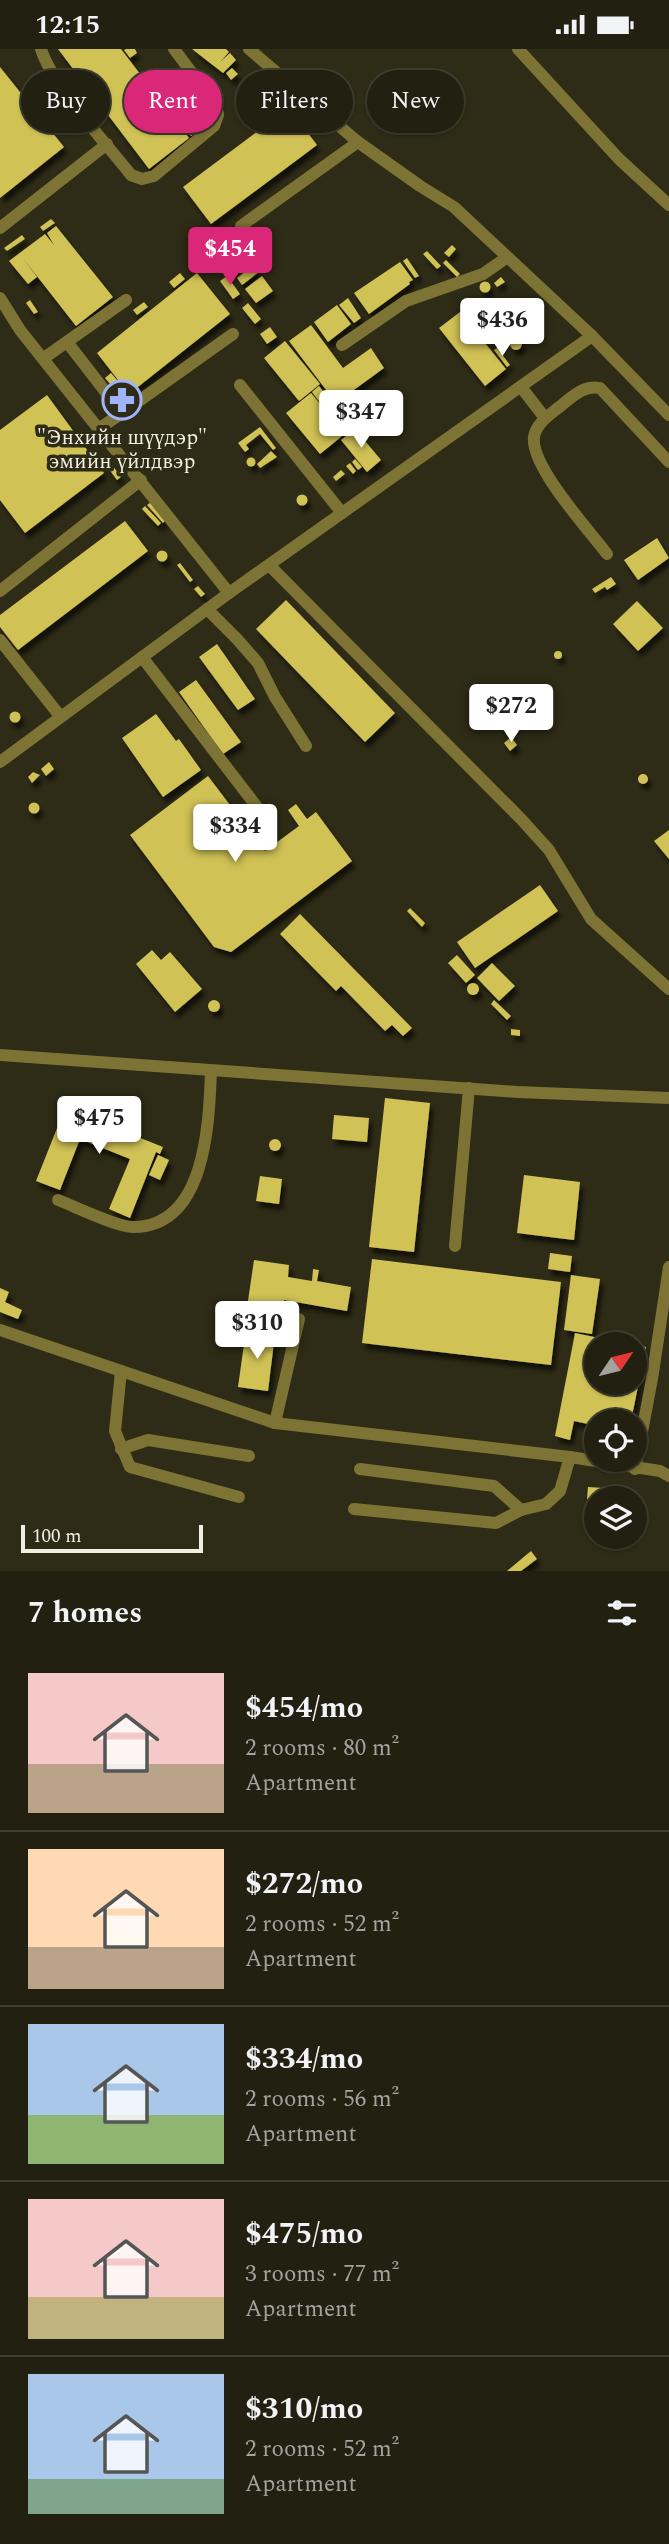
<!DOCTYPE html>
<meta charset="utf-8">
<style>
:root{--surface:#222010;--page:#2e2d1e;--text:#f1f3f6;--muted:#a2a39f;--line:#3f3e30;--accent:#db2777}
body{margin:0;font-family:Spectral,serif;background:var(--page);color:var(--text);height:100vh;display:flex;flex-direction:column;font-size:26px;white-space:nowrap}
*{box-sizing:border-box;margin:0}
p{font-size:23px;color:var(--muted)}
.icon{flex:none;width:38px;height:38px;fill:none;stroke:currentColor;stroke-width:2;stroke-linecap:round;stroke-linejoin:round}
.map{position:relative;height:1522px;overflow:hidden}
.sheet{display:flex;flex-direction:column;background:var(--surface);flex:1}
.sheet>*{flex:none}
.top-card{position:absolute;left:21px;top:21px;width:628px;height:63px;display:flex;gap:14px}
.needle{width:46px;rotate:55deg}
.controls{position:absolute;left:584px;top:1283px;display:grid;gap:14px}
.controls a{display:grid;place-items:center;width:63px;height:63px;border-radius:50%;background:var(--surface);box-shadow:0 2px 5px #0004,0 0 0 2px var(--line);font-size:35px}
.scale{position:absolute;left:21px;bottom:18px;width:182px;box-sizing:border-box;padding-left:7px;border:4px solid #f1efe2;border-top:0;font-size:19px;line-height:24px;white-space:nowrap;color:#f1efe2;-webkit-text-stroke:5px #2e2b16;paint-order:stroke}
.price{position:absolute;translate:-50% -60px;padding:0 16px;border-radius:7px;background:#fff;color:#222;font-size:23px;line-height:46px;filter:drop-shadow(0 2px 4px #0008)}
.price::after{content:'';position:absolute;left:50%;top:42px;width:21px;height:16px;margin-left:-10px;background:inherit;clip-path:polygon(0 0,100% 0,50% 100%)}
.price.active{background:var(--accent);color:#fff}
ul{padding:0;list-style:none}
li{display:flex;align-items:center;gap:21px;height:175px;padding:0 28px}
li+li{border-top:2px solid var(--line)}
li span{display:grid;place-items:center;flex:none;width:196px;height:140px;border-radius:0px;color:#555}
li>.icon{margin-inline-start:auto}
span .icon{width:84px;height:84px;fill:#fffc;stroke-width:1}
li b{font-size:30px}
h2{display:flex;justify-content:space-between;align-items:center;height:84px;padding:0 28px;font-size:30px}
.pill{padding:0 24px;border-radius:32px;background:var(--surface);box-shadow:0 2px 5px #0004,0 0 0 2px var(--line);font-size:24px;line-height:63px}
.pill.active{background:var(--accent);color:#fff}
.status{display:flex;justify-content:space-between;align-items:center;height:49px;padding:0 35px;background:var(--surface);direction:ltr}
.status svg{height:19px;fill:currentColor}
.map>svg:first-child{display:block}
.building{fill:#d1c257;filter:url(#shadow)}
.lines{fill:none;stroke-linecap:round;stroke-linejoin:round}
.minor{stroke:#7c7334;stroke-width:12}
.labels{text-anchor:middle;stroke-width:7;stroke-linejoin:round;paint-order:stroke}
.poi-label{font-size:21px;fill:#f1efe2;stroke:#2e2b16}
</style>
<div class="status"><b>12:15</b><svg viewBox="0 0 49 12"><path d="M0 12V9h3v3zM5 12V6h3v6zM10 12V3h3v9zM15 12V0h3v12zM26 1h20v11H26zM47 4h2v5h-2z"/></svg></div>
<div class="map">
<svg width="669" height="1522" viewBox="0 0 669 1522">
<defs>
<filter id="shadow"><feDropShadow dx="3.5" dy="6" stdDeviation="2" flood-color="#0009"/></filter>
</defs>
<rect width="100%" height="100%" fill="#2e2b16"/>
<g class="building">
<path d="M 58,0 L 121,0 L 189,89 L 149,120 Z"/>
<path d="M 126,0 L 135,0 L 137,4 L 130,9 L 124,1 Z"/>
<path d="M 192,0 L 226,0 L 229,3 L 220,13 L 230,4 L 236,11 L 223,24 Z"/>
<path d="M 0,18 L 64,98 L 0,149 Z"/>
<path d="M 232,19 L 238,25 L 231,31 L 226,24 Z"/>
<path d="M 258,35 L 265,43 L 259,50 L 251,42 Z"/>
<path d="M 181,38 L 201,63 L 184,78 L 170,61 L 179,53 L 170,60 L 163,52 Z"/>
<path d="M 289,59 L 317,96 L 211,175 L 183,138 Z"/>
<path d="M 202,65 L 209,73 L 191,87 L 184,79 Z"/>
<path d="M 51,170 L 55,174 L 43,182 L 40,178 Z"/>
<path d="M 56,177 L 113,248 L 76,277 L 22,208 L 37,228 L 28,235 L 9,212 L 45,185 L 54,196 L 47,184 Z"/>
<path d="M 22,186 L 25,190 L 7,202 L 4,199 Z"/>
<path d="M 452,196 L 456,200 L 449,208 L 444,204 Z"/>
<path d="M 241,198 L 251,212 L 233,225 L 226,214 L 235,207 L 233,204 Z"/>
<path d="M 427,202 L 441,217 L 437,220 L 423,205 Z"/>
<path d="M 407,209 L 419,227 L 415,229 L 403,212 Z"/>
<path d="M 446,211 L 460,225 L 457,228 L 443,214 Z"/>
<path d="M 400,213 L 413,231 L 409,233 L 410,235 L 369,265 L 354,244 Z"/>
<path d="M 254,216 L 259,223 L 242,236 L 237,229 Z"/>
<path d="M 180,224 L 185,230 L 174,239 L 169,233 Z"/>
<path d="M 197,224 L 230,265 L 129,345 L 97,304 Z"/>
<path d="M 227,227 L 240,245 L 233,250 L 220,232 Z"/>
<path d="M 262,227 L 273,242 L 256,254 L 245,240 Z"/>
<path d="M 501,228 L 505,233 L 497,238 L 494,234 Z"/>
<circle cx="485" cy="238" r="5.5"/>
<path d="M 348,249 L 361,269 L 354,274 L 339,256 Z"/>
<circle cx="527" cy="257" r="6"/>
<path d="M 30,251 L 38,263 L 34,265 L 26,254 Z"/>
<path d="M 144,253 L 148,258 L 137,266 L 133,261 Z"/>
<path d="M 248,254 L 261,270 L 255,275 L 242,259 Z"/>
<path d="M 337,256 L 351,275 L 328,293 L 314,273 Z"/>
<path d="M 460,263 L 506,320 L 485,337 L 439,279 Z"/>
<path d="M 311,276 L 343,319 L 371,299 L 384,319 L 336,354 L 289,292 Z"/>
<path d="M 270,278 L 277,288 L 267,295 L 260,285 Z"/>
<circle cx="516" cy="295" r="6"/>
<path d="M 285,292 L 320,335 L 299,352 L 264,309 Z"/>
<path d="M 497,299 L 510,316 L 507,318 L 494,301 Z"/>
<path d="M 111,324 L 122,337 L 116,342 L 105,329 Z"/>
<path d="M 319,337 L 352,379 L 320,405 L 286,364 L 311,344 L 331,368 L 312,343 Z"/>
<path d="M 47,346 L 104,424 L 25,484 L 0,451 L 0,381 Z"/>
<path d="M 260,378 L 276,399 L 273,401 L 260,385 L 246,396 L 249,400 L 245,403 L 238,394 Z"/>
<path d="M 355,380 L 381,411 L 367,423 L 341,391 Z"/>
<path d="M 271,402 L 277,408 L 260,419 L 257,415 Z"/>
<circle cx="251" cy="413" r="4.5"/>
<path d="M 107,409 L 121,428 L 117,431 L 103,412 Z"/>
<path d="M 355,410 L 362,418 L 358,421 L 352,413 Z"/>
<path d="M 350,414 L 356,422 L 353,425 L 346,417 Z"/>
<path d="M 341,421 L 345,425 L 336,432 L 333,428 Z"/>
<circle cx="302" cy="451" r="5.5"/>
<path d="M 151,453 L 166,470 L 163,474 L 147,456 Z"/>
<path d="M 145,457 L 161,474 L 158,477 L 142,460 Z"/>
<path d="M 125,472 L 148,502 L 18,601 L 0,578 L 0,566 Z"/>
<path d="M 657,489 L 669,509 L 638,531 L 624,511 Z"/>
<circle cx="162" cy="507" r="5.5"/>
<path d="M 180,514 L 193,531 L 190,533 L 177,516 Z"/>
<path d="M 611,528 L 616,535 L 607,541 L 605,538 L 595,544 L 592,540 Z"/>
<path d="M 198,537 L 205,545 L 201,548 L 194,540 Z"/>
<path d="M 286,551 L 395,664 L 365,693 L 256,580 Z"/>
<path d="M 637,552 L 663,579 L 638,602 L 613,575 Z"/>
<path d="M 217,595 L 255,650 L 238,661 L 199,608 Z"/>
<circle cx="558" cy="606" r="4"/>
<path d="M 196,631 L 241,693 L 223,705 L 179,643 Z"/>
<circle cx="15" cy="668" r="5.5"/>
<path d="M 156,665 L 176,692 L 179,690 L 201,721 L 163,748 L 122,689 Z"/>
<path d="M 511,688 L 517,696 L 510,702 L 504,694 Z"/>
<path d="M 49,713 L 54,720 L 46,727 L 41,720 Z"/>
<path d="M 33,723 L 40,726 L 32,734 L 28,728 Z"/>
<circle cx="643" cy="730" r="5"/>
<path d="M 208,727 L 265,802 L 299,777 L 288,761 L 296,755 L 307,770 L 316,763 L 352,812 L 231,903 L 214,898 L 130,786 Z"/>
<circle cx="34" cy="759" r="5.5"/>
<path d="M 669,781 L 669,810 L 654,792 Z"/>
<path d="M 540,836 L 558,862 L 475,919 L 457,893 Z"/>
<path d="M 410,859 L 425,874 L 422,878 L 407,862 Z"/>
<path d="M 300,865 L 412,979 L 403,987 L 392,976 L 385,982 L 341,937 L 336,942 L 280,885 Z"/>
<path d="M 152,901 L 161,911 L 170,903 L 202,940 L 175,963 L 136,915 Z"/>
<path d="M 457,906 L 475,926 L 466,934 L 448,914 Z"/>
<path d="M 492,914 L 515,937 L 499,952 L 477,929 Z"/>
<circle cx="473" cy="940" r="6"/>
<circle cx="214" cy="957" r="6"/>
<path d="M 494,951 L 511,967 L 507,971 L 491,955 Z"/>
<path d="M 511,980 L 520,981 L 520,987 L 511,986 Z"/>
<path d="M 385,1049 L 430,1054 L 414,1203 L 369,1198 Z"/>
<path d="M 65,1059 L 163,1098 L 160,1105 L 156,1103 L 130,1169 L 109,1160 L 130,1110 L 80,1090 L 60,1141 L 36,1132 Z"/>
<path d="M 334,1066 L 369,1069 L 367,1093 L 332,1090 Z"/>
<circle cx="275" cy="1096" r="6"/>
<path d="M 158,1106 L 169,1111 L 160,1131 L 149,1126 Z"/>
<path d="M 524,1126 L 580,1133 L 574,1191 L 517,1184 Z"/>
<path d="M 260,1127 L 282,1130 L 279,1155 L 256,1152 Z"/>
<path d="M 550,1204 L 572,1207 L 570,1223 L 548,1220 Z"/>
<path d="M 372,1210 L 561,1233 L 551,1316 L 362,1294 Z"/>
<path d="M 254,1211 L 289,1216 L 288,1228 L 312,1232 L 313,1220 L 319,1221 L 317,1232 L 351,1238 L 347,1262 L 284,1251 L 280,1284 L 244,1279 Z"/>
<path d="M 571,1226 L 600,1230 L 592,1285 L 564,1281 Z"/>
<path d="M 0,1239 L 9,1243 L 5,1253 L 22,1261 L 18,1270 L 0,1263 Z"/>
<path d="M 246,1281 L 275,1285 L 268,1342 L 238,1338 Z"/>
<path d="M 575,1284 L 623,1294 L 597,1295 L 597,1334 L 635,1334 L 635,1296 L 646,1298 L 631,1372 L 597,1372 L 597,1377 L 574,1372 L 570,1391 L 555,1387 Z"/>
<path d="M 588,1438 L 605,1439 L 604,1449 L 587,1450 Z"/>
<path d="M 531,1502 L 537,1510 L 521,1522 L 507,1522 Z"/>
</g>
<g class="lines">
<g class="minor">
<path d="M 41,0 C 52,36 106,94 131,126 L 142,130 L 154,127 L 214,77 L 218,66 L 216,56 L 174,0"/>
<path d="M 249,0 L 358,93 L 420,137 L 454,158 L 592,287 L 669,366"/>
<path d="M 518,0 L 619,110 L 669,156"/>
<path d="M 241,177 L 358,93"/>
<path d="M 0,179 L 107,95"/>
<path d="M 0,249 L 20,281 L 229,544"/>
<path d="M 67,293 L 122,364 L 100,379"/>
<path d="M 342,296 L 406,252 L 483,225 L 506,209"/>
<path d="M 44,309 L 126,251"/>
<path d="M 240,336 L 342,464"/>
<path d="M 521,338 L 545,369"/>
<path d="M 122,364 L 233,285"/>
<path d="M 607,505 C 589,481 530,417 534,388 C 536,375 548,367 558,359 C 571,349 582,336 600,339 L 669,413"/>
<path d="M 269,516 L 522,771 L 549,801 L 591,870 L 669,940"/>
<path d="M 0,542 L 141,431"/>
<path d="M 207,560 L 237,590 L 258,614 L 275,648 L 306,697"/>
<path d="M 0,591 L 60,667"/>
<path d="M 142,608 L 270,775"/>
<path d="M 0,713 L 229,544 L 592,287"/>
<path d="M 0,1006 L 517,1043 L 669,1049"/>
<path d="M 58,1151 C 74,1157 119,1179 134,1178 C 206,1177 209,1074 211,1022"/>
<path d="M 455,1197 L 469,1039"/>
<path d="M 0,1281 L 275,1374 L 570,1408 L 660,1422 L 669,1427"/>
<path d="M 121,1322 L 115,1382 L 130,1418 L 239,1448"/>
<path d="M 275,1374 L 299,1270"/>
<path d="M 121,1400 L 148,1391 L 249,1407"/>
<path d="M 360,1420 L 494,1437 L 521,1461"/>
<path d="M 635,1420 L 652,1330 L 669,1218"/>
<path d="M 354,1460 L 496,1474 L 521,1461 L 546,1455 L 560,1442 L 570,1408"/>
</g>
</g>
<defs>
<g id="pharmacy-ring" transform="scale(2.0125)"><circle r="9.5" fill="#2e2b16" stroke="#a0b3fd" stroke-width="1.5"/><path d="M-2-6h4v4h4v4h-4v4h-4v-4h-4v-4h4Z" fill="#a0b3fd"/></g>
</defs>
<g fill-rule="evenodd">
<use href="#pharmacy-ring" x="122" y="351"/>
</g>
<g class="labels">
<g class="poi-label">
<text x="122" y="395">"Энхийн шүүдэр"<tspan x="122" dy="24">эмийн үйлдвэр</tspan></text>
</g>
</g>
</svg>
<div class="controls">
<a><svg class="needle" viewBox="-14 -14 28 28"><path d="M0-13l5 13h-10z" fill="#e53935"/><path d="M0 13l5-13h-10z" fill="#a2a39f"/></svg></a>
<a><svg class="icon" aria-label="locate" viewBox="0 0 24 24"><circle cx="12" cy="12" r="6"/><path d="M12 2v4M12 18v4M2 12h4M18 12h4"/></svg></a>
<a><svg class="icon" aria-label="layers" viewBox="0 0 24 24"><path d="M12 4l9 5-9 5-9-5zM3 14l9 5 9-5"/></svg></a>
</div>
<div class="scale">100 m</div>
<b class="price active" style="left:230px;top:238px">$454</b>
<b class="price" style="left:502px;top:309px">$436</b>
<b class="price" style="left:361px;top:401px">$347</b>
<b class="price" style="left:511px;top:695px">$272</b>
<b class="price" style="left:235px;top:815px">$334</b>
<b class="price" style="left:99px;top:1107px">$475</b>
<b class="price" style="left:257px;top:1312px">$310</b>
<div class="top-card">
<a class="pill">Buy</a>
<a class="pill active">Rent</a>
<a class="pill">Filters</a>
<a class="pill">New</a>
</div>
</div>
<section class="sheet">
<h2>7 homes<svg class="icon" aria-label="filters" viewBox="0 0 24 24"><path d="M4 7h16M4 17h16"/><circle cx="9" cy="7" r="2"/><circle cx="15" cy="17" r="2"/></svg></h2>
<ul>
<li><span style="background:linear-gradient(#f6c9c9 65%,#b9a48a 0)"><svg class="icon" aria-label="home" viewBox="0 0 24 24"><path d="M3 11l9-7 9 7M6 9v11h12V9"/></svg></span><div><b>$454/mo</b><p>2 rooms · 80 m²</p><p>Apartment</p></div></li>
<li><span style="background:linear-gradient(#ffd9b3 70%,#b9a48a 0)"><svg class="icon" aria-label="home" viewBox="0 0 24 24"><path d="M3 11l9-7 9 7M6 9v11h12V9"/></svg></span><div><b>$272/mo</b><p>2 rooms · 52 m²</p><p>Apartment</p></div></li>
<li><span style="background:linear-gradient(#a9c7e8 65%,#8fb573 0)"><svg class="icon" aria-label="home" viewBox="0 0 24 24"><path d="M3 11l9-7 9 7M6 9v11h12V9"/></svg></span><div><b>$334/mo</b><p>2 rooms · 56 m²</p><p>Apartment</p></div></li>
<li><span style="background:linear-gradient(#f6c9c9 70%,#c2b280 0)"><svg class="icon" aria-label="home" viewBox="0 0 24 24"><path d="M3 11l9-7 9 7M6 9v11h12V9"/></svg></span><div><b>$475/mo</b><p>3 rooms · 77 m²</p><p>Apartment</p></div></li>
<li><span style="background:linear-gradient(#a9c7e8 75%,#7fa58c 0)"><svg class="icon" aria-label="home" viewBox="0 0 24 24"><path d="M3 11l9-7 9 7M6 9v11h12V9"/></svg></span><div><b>$310/mo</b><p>2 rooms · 52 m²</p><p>Apartment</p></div></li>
</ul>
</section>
